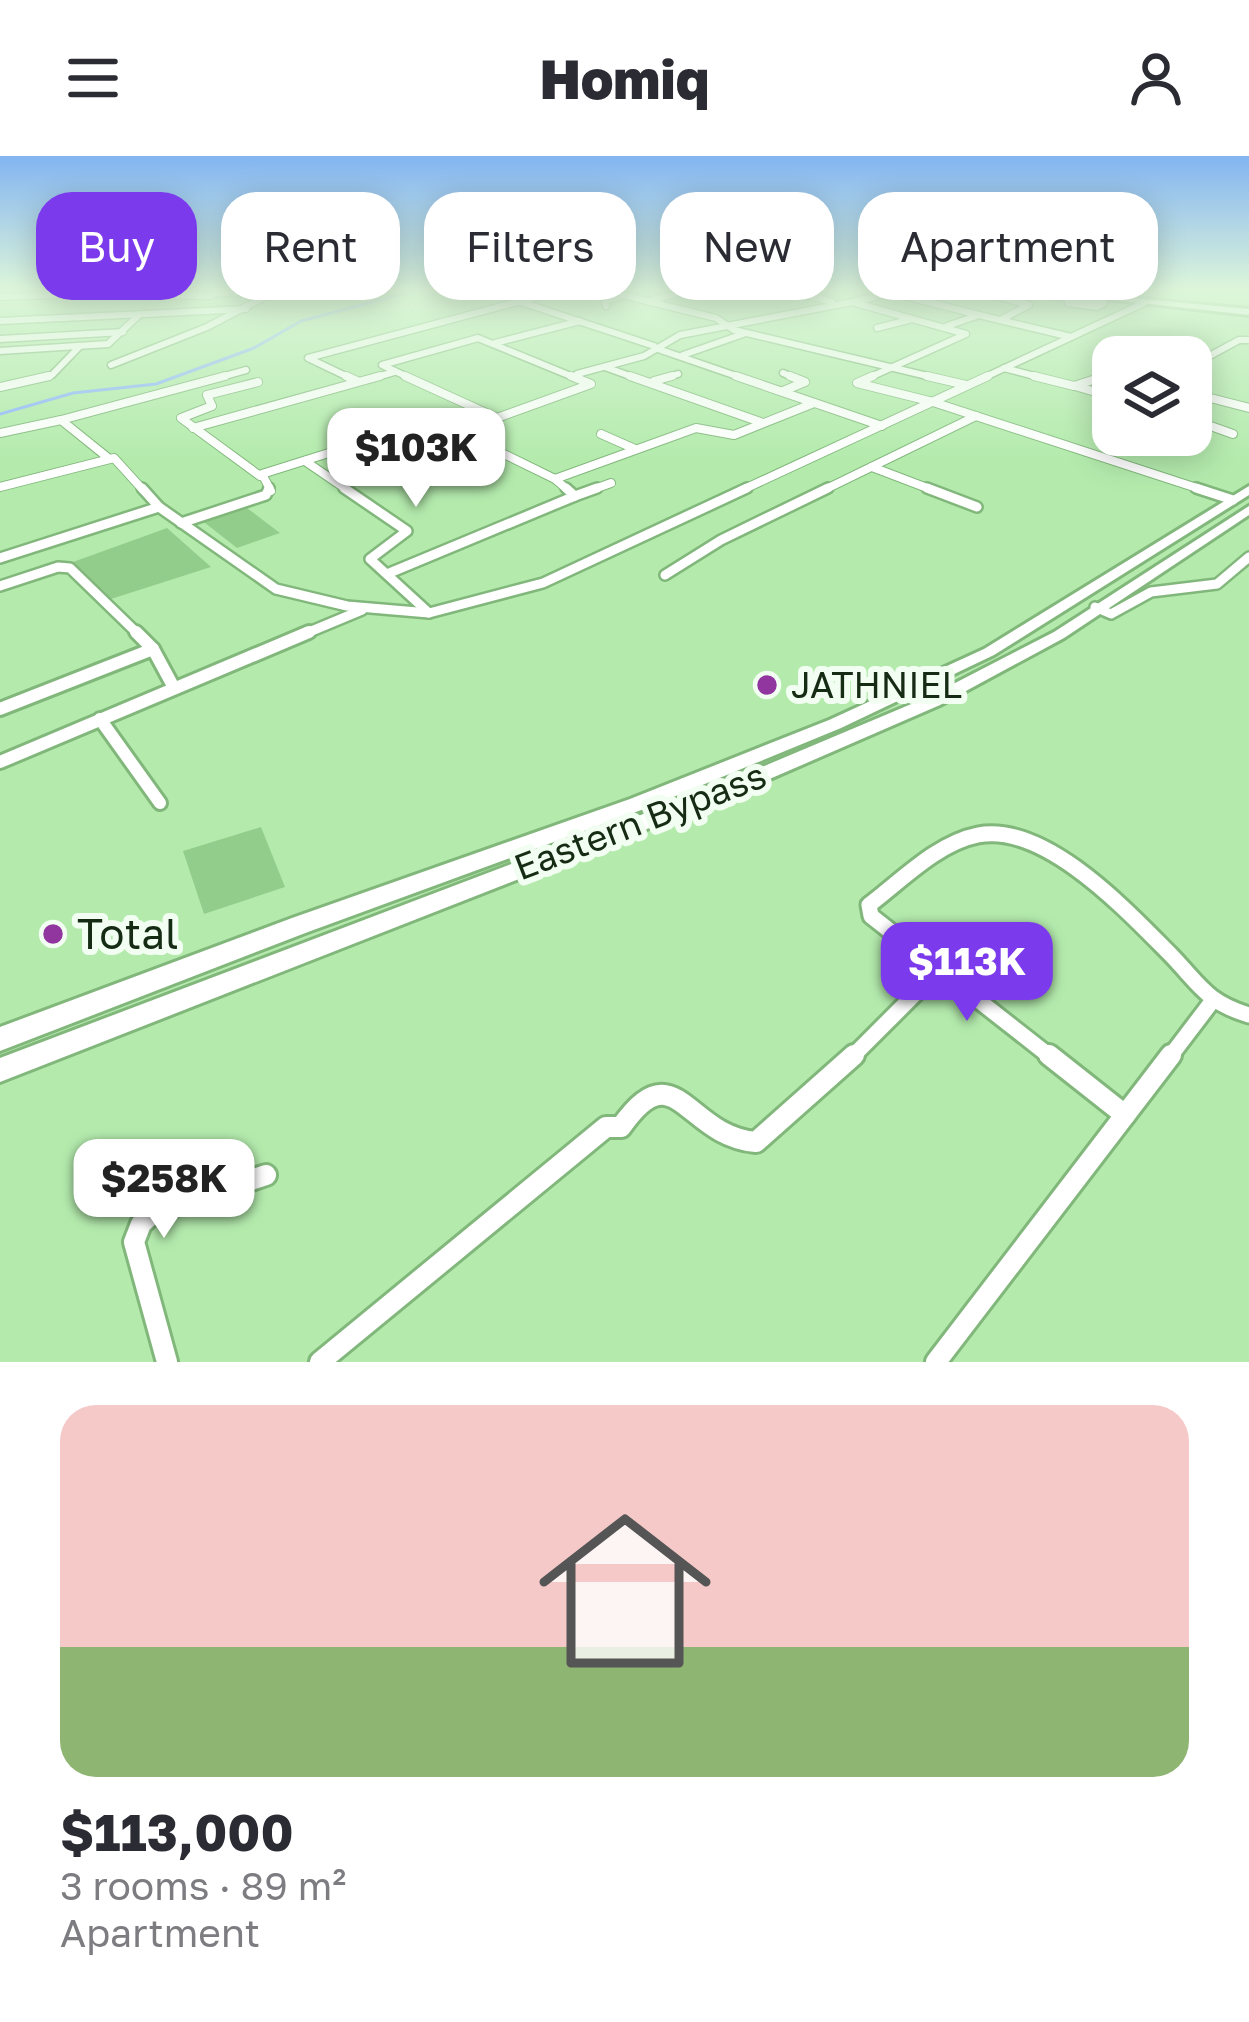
<!DOCTYPE html>
<meta charset="utf-8">
<style>
:root{--surface:#fff;--page:#f2f2f3;--text:#2b2b33;--muted:#7c7c81;--accent:#7c3aed}
body{margin:0;font-family:"Golos Text",sans-serif;background:var(--page);color:var(--text);height:100vh;display:flex;flex-direction:column;font-size:45px;white-space:nowrap}
*{box-sizing:border-box;margin:0}
p{font-size:39px;color:var(--muted)}
.icon{flex:none;width:66px;height:66px;fill:none;stroke:currentColor;stroke-width:2;stroke-linecap:round;stroke-linejoin:round}
.map{position:relative;height:1206px;overflow:hidden}
.panel{display:flex;flex-direction:column;background:var(--surface);flex:1}
.panel>*{flex:none}
.hud{position:absolute;left:36px;top:36px;width:1179px;height:108px;display:flex;gap:24px}
.controls{position:absolute;left:1092px;top:180px;display:grid;gap:24px}
.controls a{display:grid;place-items:center;width:120px;height:120px;border-radius:24px;background:var(--surface);box-shadow:0 6px 30px #0003;font-size:60px}
.price{position:absolute;translate:-50% -102px;padding:0 27px;border-radius:24px;background:#fff;color:#222;font-size:39px;line-height:78px;filter:drop-shadow(0 3px 6px #0008)}
.price::after{content:'';position:absolute;left:50%;top:72px;width:36px;height:27px;margin-left:-18px;background:inherit;clip-path:polygon(0 0,100% 0,50% 100%)}
.price.selected{background:var(--accent);color:#fff}
ul{padding:0;list-style:none}
li{display:grid;align-content:center;gap:24px;height:636px;padding:0 60px}
li span{display:grid;place-items:center;height:372px;border-radius:36px;color:#555}
li>.icon{margin-inline-start:auto}
span .icon{width:216px;height:216px;fill:#fffc;stroke-width:1}
li b{font-size:51px}
.tag{padding:0 42px;border-radius:36px;background:var(--surface);box-shadow:0 6px 30px #0003;font-size:42px;line-height:108px}
.tag.selected{background:var(--accent);color:#fff}
header{display:flex;justify-content:space-between;align-items:center;height:156px;padding:0 60px;background:var(--surface);font-size:54px;font-weight:800}
.map>svg:first-child{display:block}
.green{fill:#92cd8b}
.lines{fill:none;stroke-linecap:round;stroke-linejoin:round}
.stream{stroke:#8db5fe;stroke-width:3}
.street-far5-casing{stroke:#82b77c;stroke-width:9}
.street-far4-casing{stroke:#82b77c;stroke-width:10}
.street-far3-casing{stroke:#82b77c;stroke-width:14}
.street-far2-casing{stroke:#82b77c;stroke-width:18}
.street-far1-casing{stroke:#82b77c;stroke-width:21}
.street-casing{stroke:#82b77c;stroke-width:26}
.primary-casing{stroke:#82b77c;stroke-width:6}
.highway-casing{stroke:#82b77c;stroke-width:6}
.street-far5{stroke:#fff;stroke-width:6}
.street-far4{stroke:#fff;stroke-width:8}
.street-far3{stroke:#fff;stroke-width:9}
.street-far2{stroke:#fff;stroke-width:12}
.street-far1{stroke:#fff;stroke-width:15}
.street{stroke:#fff;stroke-width:20}
.primary{fill:#fff;fill-rule:evenodd}
.highway{fill:#fff;fill-rule:evenodd}
.poi-dot{fill:#91359f;stroke:#f3fef2;stroke-width:4.5}
.labels{text-anchor:middle;stroke-width:12;stroke-linejoin:round;paint-order:stroke}
.poi-label{font-size:36px;fill:#162b14;stroke:#f3fef2;text-anchor:start}
.street-label{font-size:36px;fill:#162b14;stroke:#f3fef2}
.near-poi-label{font-size:42px;fill:#162b14;stroke:#f3fef2;text-anchor:start}
</style>
<header><svg class="icon" aria-label="menu" viewBox="0 0 24 24"><path d="M4 6h16M4 12h16M4 18h16"/></svg>Homiq<svg class="icon" aria-label="person" viewBox="0 0 24 24"><circle cx="12" cy="8" r="4"/><path d="M4 21q1-7 8-7t8 7"/></svg></header>
<div class="map">
<svg width="1249" height="1206" viewBox="0 0 1249 1206">
<rect width="100%" height="100%" fill="#b4ebad"/>
<g class="green">
<path d="M 243,349 L 280,377 L 237,392 L 200,363 Z"/>
<path d="M 167,372 L 211,411 L 111,443 L 73,406 Z"/>
<path d="M 261,671 L 285,731 L 204,758 L 183,695 Z"/>
</g>
<g class="lines">
<path class="stream" d="M 0,258 L 73,237 L 156,228 L 254,192 L 301,165 L 418,134"/>
<g class="street-far5-casing">
<g id="street-far5">
<path d="M 158,134 L 157,139 L 211,140"/>
<path d="M 602,134 L 716,162 L 734,174 L 940,223"/>
<path d="M 788,134 L 832,146"/>
<path d="M 997,134 L 990,138 L 1029,149 L 1002,163"/>
<path d="M 1019,135 L 1073,143"/>
<path d="M 492,137 L 506,134"/>
<path d="M 893,137 L 979,159 L 947,170"/>
<path d="M 210,138 L 271,134"/>
<path d="M 0,141 L 157,135"/>
<path d="M 1073,143 L 1104,147 L 1097,151 L 1068,147 Z"/>
<path d="M 1073,143 L 1074,136"/>
<path d="M 518,145 L 654,190"/>
<path d="M 649,145 L 689,134"/>
<path d="M 606,150 L 605,145 L 618,141"/>
<path d="M 979,159 L 1071,181"/>
<path d="M 0,165 L 246,153"/>
<path d="M 877,172 L 912,163"/>
<path d="M 0,183 L 123,176"/>
<path d="M 495,187 L 580,165"/>
<path d="M 658,193 L 745,223"/>
<path d="M 0,195 L 108,188 L 139,159"/>
<path d="M 683,199 L 743,178"/>
<path d="M 111,209 L 207,171 L 278,134"/>
<path d="M 1191,210 L 1239,184 L 1249,184"/>
<path d="M 605,211 L 638,223"/>
<path d="M 1004,212 L 1046,223"/>
<path d="M 783,217 L 797,223"/>
<path d="M 577,218 L 644,200 L 680,179 L 852,146"/>
<path d="M 36,223 L 52,219 L 80,190"/>
<path d="M 214,223 L 246,214"/>
<path d="M 352,223 L 308,202 L 562,134"/>
<path d="M 370,223 L 394,216"/>
<path d="M 412,223 L 382,209 L 478,182 L 578,223"/>
<path d="M 662,223 L 678,218"/>
<path d="M 866,223 L 966,178 L 852,146 L 904,134"/>
<path d="M 981,223 L 1144,147"/>
<path d="M 1096,223 L 1113,217"/>
</g>
</g>
<g class="street-far4-casing">
<g id="street-far4">
<path d="M 346,220 L 357,225"/>
<path d="M 405,220 L 497,262"/>
<path d="M 630,220 L 763,267"/>
<path d="M 736,220 L 882,270"/>
<path d="M 873,220 L 857,227 L 933,246 L 1206,335"/>
<path d="M 927,220 L 966,229"/>
<path d="M 1034,220 L 1074,230 L 1105,220"/>
<path d="M 654,225 L 672,220"/>
<path d="M 258,226 L 207,239 L 212,250 L 181,262 L 260,320"/>
<path d="M 1075,230 L 1113,241"/>
<path d="M 0,231 L 49,220"/>
<path d="M 783,235 L 805,226 L 790,220"/>
<path d="M 1191,237 L 1249,252"/>
<path d="M 497,262 L 591,228 L 571,220"/>
<path d="M 1191,263 L 1233,278"/>
<path d="M 61,264 L 225,220"/>
<path d="M 193,272 L 380,220"/>
<path d="M 457,275 L 555,323 L 696,272 L 734,279 L 814,247"/>
<path d="M 0,277 L 61,264 L 107,301"/>
<path d="M 601,278 L 635,293"/>
<path d="M 305,305 L 349,335"/>
<path d="M 872,311 L 935,335"/>
<path d="M 555,323 L 569,335"/>
<path d="M 0,331 L 114,302 L 144,335"/>
<path d="M 271,335 L 262,318 L 424,267 L 457,275 L 497,262"/>
<path d="M 589,335 L 611,327"/>
<path d="M 740,335 L 988,220"/>
<path d="M 822,335 L 976,260"/>
</g>
</g>
<g class="street-far3-casing">
<g id="street-far3">
<path d="M 142,332 L 159,351"/>
<path d="M 344,332 L 407,375 L 370,403 L 429,457"/>
<path d="M 927,332 L 977,351"/>
<path d="M 1196,332 L 1233,344"/>
<path d="M 575,340 L 597,332"/>
<path d="M 181,367 L 266,339 L 269,332"/>
<path d="M 0,402 L 159,351 L 276,433 L 347,450 L 429,457 L 543,427 L 747,332"/>
<path d="M 387,418 L 575,340 L 566,332"/>
<path d="M 665,419 L 721,384 L 828,332"/>
<path d="M 0,430 L 58,411 L 70,412 L 139,479"/>
<path d="M 1095,451 L 1111,458 L 1151,436 L 1217,428 L 1249,401"/>
<path d="M 302,479 L 362,454"/>
</g>
</g>
<g class="street-far2-casing">
<g id="street-far2">
<path d="M 136,476 L 153,493"/>
<path d="M 0,553 L 153,493 L 173,530"/>
<path d="M 100,563 L 160,647"/>
<path d="M 0,606 L 309,476"/>
</g>
</g>
<g class="street-far1-casing">
<g id="street-far1">
<path d="M 851,902 L 940,813"/>
<path d="M 1052,902 L 871,760 L 869,749 C 901,725 937,687 978,679 C 1045,666 1127,755 1170,798 C 1200,829 1206,846 1249,859"/>
<path d="M 1169,902 L 1210,848"/>
</g>
</g>
<g class="street-casing">
<g id="street">
<path d="M 1049,899 L 1125,959"/>
<path d="M 167,1206 L 134,1086 L 141,1068 L 154,1056 L 266,1019"/>
<path d="M 320,1206 L 606,971 L 621,971 C 676,893 685,980 756,986 L 854,899"/>
<path d="M 936,1206 L 1171,899"/>
</g>
</g>
<g class="primary-casing">
<g id="primary">
<path d="M 1249,330 L 1249,339 L 994,499 L 841,572 L 644,653 L 308,776 L 0,895 L 0,871 L 292,762 L 630,643 L 829,564 L 984,493 Z"/>
<path d="M 1249,350 L 1249,359 L 1064,482 L 940,549 L 726,642 L 0,926 L 0,902 L 712,632 L 928,541 L 1054,476 Z"/>
</g>
</g>
<g class="highway-casing">
<path id="highway" d="M 1047,134 L 1249,153 L 1249,159 L 1052,137 Z"/>
</g>
<use href="#street-far5" class="street-far5"/>
<use href="#street-far4" class="street-far4"/>
<use href="#street-far3" class="street-far3"/>
<use href="#street-far2" class="street-far2"/>
<use href="#street-far1" class="street-far1"/>
<use href="#street" class="street"/>
<use href="#primary" class="primary"/>
<use href="#highway" class="highway"/>
</g>
<linearGradient id="sky" x2="0" y2="1"><stop stop-color="#83b4f1"/><stop offset="0.44" stop-color="#ddf6da"/><stop offset="1" stop-color="#ddf6da" stop-opacity="0"/></linearGradient>
<rect width="1249" height="303" fill="url(#sky)"/>
<g class="poi-dot">
<circle cx="767" cy="529" r="12"/>
<circle cx="53" cy="778" r="12"/>
</g>
<g class="labels">
<g class="poi-label">
<text x="791" y="542">JATHNIEL</text>
</g>
<g class="street-label">
<text transform="translate(640 665) rotate(-21)" y="13">Eastern Bypass</text>
</g>
<g class="near-poi-label">
<text x="77" y="793">Total</text>
</g>
</g>
</svg>
<div class="controls">
<a><svg class="icon" aria-label="layers" viewBox="0 0 24 24"><path d="M12 4l9 5-9 5-9-5zM3 14l9 5 9-5"/></svg></a>
</div>
<b class="price" style="left:416px;top:354px">$103K</b>
<b class="price selected" style="left:967px;top:868px">$113K</b>
<b class="price" style="left:164px;top:1085px">$258K</b>
<div class="hud">
<a class="tag selected">Buy</a>
<a class="tag">Rent</a>
<a class="tag">Filters</a>
<a class="tag">New</a>
<a class="tag">Apartment</a>
</div>
</div>
<section class="panel">
<ul>
<li><span style="background:linear-gradient(#f6c9c9 65%,#8fb573 0)"><svg class="icon" aria-label="home" viewBox="0 0 24 24"><path d="M3 11l9-7 9 7M6 9v11h12V9"/></svg></span><div><b>$113,000</b><p>3 rooms · 89 m²</p><p>Apartment</p></div></li>
</ul>
</section>
